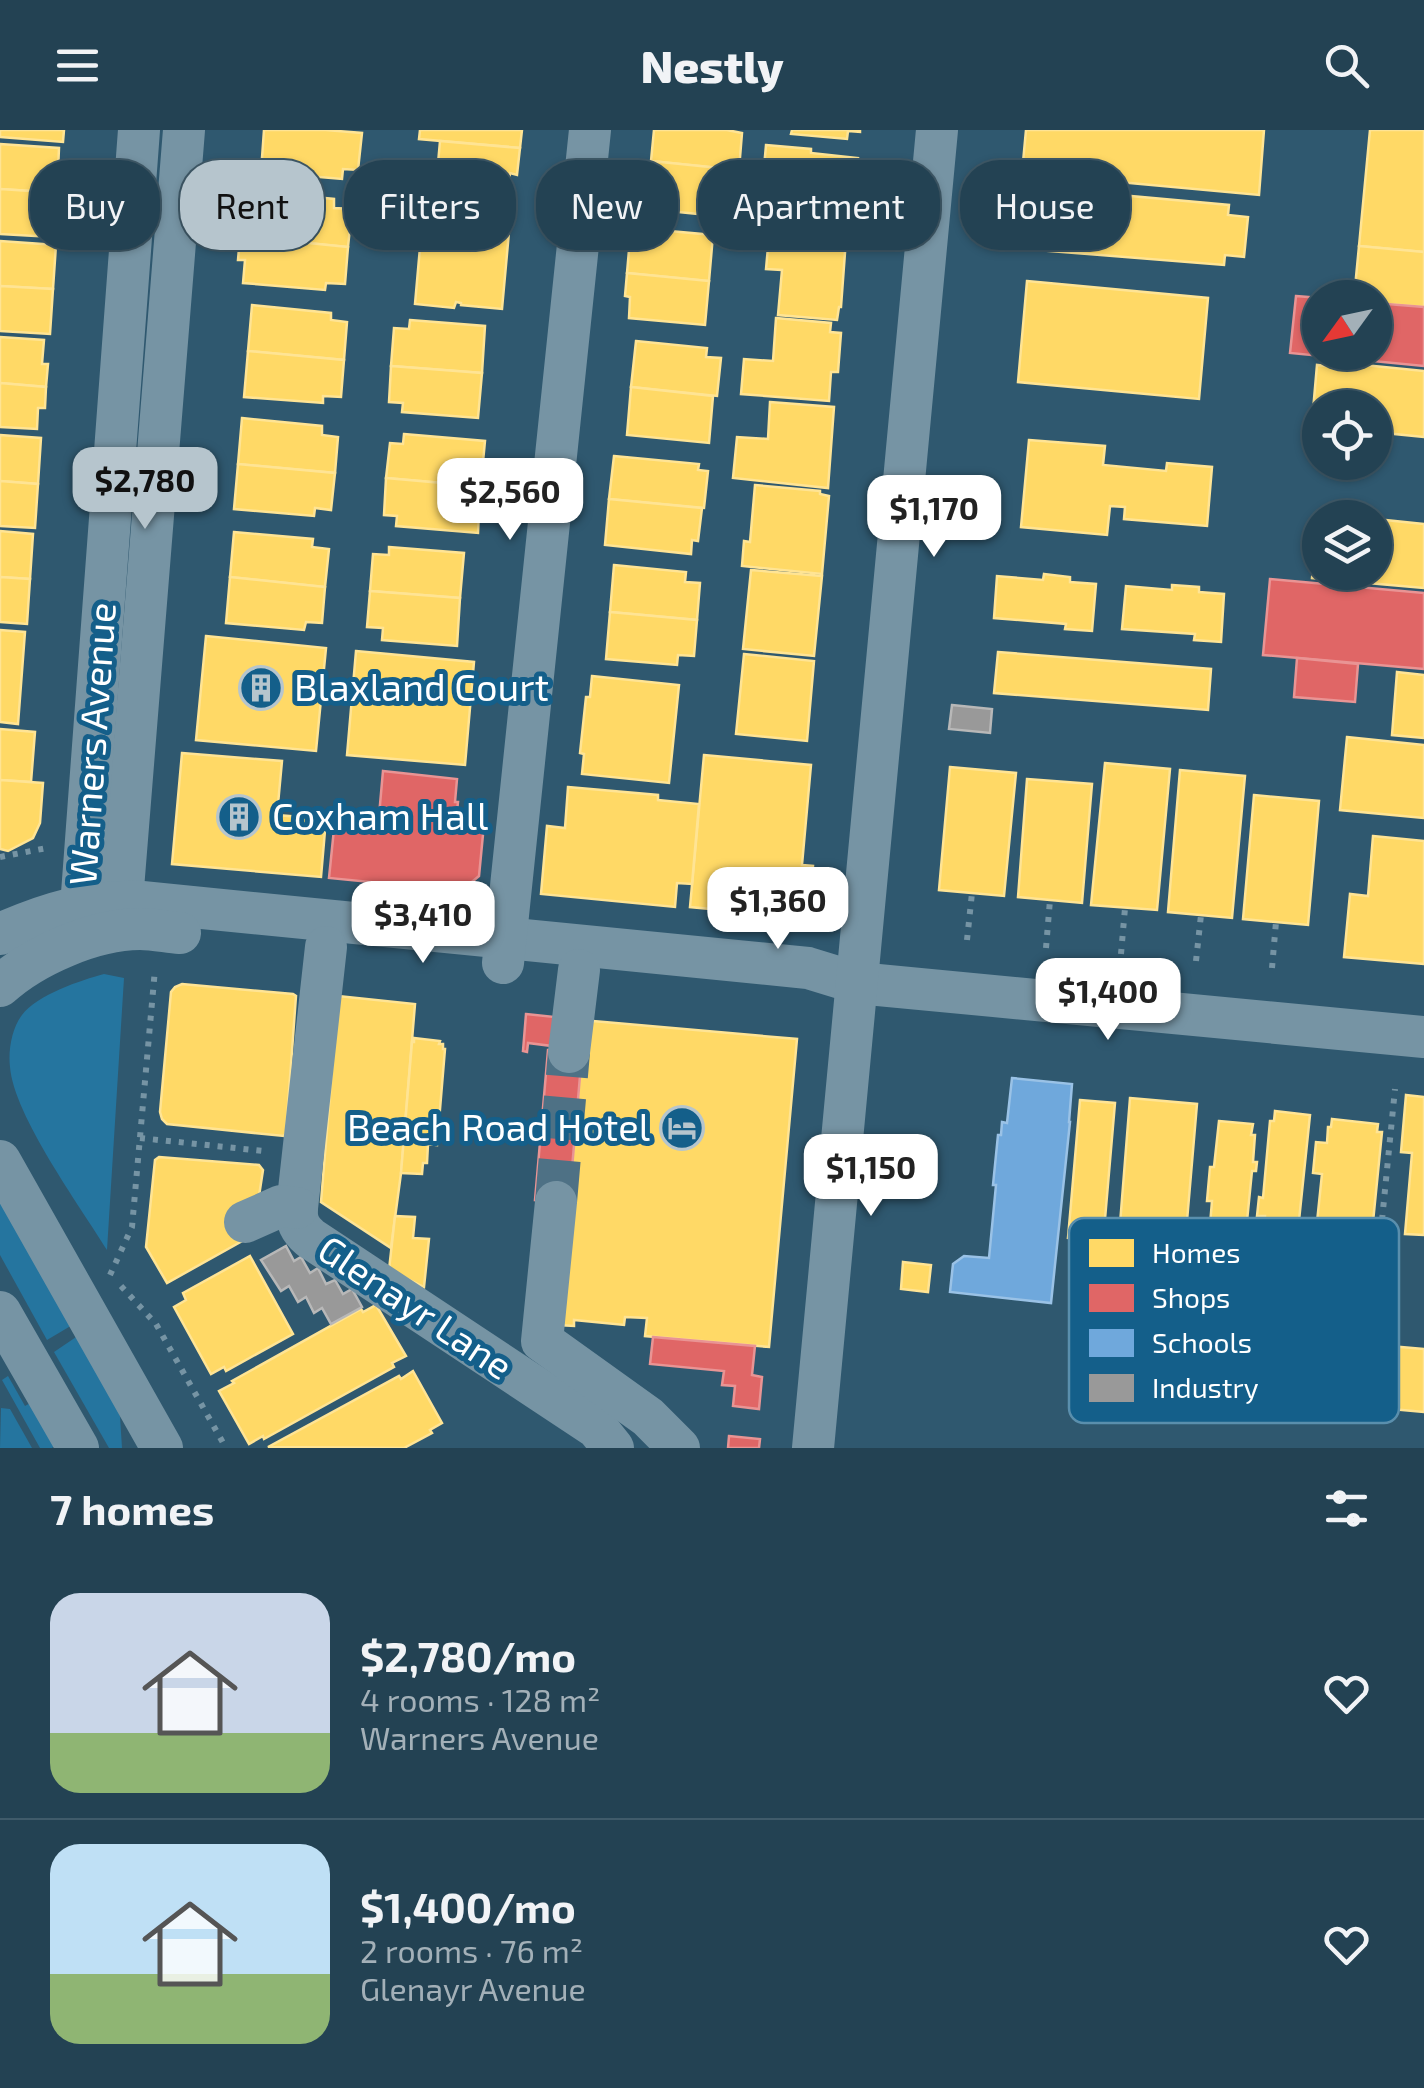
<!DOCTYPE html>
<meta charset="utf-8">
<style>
:root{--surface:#234253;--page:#2b495a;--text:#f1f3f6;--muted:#a3b0b8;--line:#405b6a;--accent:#b6c5cd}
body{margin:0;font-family:"Exo 2",sans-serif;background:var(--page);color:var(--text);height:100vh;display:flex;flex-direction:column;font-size:38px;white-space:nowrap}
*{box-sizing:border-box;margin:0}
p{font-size:32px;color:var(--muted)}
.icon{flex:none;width:55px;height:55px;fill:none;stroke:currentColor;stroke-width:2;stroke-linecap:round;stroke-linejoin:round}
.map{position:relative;height:1318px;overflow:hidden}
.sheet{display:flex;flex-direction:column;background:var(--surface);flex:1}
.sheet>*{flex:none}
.banner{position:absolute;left:30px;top:30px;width:1365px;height:90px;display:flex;gap:20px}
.needle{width:65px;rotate:237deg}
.controls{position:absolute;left:1302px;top:150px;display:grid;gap:20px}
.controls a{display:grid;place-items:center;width:90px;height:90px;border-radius:50%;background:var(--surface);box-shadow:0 2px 8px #0004,0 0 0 2px var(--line);font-size:50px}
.price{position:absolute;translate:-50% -85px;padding:0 22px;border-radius:20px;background:#fff;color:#222;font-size:32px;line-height:65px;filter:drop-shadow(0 2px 5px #0008)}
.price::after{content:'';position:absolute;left:50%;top:60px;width:30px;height:22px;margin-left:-15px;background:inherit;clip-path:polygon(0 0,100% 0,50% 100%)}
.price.selected{background:var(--accent);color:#111}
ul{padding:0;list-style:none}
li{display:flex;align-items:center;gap:30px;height:250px;padding:0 50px}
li+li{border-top:2px solid var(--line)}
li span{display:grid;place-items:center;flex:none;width:280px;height:200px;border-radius:30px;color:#555}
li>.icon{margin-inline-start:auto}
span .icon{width:120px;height:120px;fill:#fffc;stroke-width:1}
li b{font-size:42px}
h2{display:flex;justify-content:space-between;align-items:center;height:120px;padding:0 50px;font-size:42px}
.tag{padding:0 35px;border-radius:40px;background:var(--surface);box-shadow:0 2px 8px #0004,0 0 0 2px var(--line);font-size:35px;line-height:90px}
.tag.selected{background:var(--accent);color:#111}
header{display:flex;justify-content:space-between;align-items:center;height:130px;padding:0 50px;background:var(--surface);font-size:45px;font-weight:800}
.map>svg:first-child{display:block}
.green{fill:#25759f}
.homes{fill:#ffd966;stroke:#ffe494;stroke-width:2.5}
.shops{fill:#e06666;stroke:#e99494;stroke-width:2.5}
.schools{fill:#6fa8dc;stroke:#9ac2e6;stroke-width:2.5}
.industry{fill:#999;stroke:#b8b8b8;stroke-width:2.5}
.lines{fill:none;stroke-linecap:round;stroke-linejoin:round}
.minor-tunnel{stroke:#4e7185;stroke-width:42;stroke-dasharray:42 21;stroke-linecap:butt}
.path{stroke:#7694a4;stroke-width:6;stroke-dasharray:5 8;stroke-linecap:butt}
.minor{stroke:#7694a4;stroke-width:42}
.labels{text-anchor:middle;stroke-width:10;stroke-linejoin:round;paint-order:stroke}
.poi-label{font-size:38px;fill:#fff;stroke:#145f8a;text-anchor:start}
.street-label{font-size:38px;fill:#fff;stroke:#145f8a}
.key{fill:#145f8a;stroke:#5a8fad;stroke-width:2.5}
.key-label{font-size:28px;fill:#fff}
</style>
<header><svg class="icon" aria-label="menu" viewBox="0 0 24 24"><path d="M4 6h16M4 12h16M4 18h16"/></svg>Nestly<svg class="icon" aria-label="search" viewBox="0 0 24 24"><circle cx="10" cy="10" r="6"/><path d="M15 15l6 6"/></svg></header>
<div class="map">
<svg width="1424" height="1318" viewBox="0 0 1424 1318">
<rect width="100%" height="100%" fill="#2f586f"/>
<g class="green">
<path d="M 104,844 L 124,848 L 107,1120 C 80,1076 14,986 10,937 C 8,920 12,898 22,885 C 37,865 81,850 104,844 Z"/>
<path d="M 0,1048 L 79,1191 L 47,1210 L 0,1125 Z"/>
<path d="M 85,1201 L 120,1286 L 122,1318 L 109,1318 L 54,1222 Z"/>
<path d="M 8,1246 L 25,1276 L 34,1271 L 54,1316 L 52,1318 L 40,1318 L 2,1250 Z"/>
<path d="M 1,1278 L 10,1279 L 32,1318 L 0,1318 Z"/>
</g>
<g class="homes">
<path d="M 0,0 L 64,0 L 63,12 L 0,7 Z"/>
<path d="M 264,0 L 326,0 L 362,3 L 358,40 L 343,39 L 342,49 L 261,42 Z"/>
<path d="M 420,0 L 522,0 L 520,18 L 419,9 Z"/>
<path d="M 654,0 L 727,0 L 742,3 L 739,40 L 651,31 Z"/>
<path d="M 792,0 L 860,0 L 860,2 L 848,1 L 847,9 L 791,4 Z"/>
<path d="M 1026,0 L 1264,0 L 1259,65 L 1022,43 Z"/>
<path d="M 1370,0 L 1424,0 L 1424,122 L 1359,116 Z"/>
<path d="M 440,11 L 520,18 L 517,45 L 510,43 L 508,63 L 436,56 Z"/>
<path d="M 0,14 L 59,18 L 58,41 L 62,41 L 61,63 L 0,59 Z"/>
<path d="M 766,15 L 811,19 L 811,23 L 858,28 L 855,66 L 859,67 L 857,90 L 853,89 L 851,108 L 789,102 L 790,95 L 763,93 L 767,60 L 762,60 Z"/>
<path d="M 651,31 L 739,40 L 735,77 L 719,75 L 719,86 L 647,79 Z"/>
<path d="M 1043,58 L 1229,75 L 1228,85 L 1248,87 L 1244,127 L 1225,125 L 1224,135 L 1038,120 L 1039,110 L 1021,109 L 1025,68 L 1042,70 Z"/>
<path d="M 0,59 L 61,63 L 60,84 L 54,84 L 52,107 L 0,104 Z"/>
<path d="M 253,61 L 334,69 L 334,78 L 352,79 L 348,117 L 240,106 L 242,83 L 251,84 Z"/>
<path d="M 424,72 L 463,76 L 462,84 L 469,84 L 470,76 L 511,80 L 502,179 L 461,175 L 461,173 L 456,172 L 454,178 L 415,174 Z"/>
<path d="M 636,98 L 713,105 L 709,151 L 627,143 L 629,120 L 634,120 Z"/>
<path d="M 785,104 L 846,109 L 841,177 L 839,177 L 837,190 L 778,185 L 782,140 L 766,139 L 769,106 L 785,107 Z"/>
<path d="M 240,106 L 348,117 L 345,154 L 326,153 L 325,160 L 243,153 L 245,130 L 238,130 Z"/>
<path d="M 0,111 L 56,115 L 53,159 L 0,156 Z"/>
<path d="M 1359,116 L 1424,122 L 1424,177 L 1375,173 L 1375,168 L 1354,168 Z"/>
<path d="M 627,143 L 709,151 L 705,195 L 629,188 L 630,167 L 625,166 Z"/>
<path d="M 1027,151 L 1208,168 L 1199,269 L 1018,252 Z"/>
<path d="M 0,156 L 53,159 L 50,204 L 0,201 Z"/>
<path d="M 252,175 L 331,183 L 331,190 L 347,192 L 344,230 L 248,221 Z"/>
<path d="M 776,188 L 831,193 L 830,202 L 841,203 L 838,242 L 831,242 L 829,271 L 741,264 L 744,229 L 773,231 Z"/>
<path d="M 410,190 L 485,196 L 482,243 L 391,236 L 394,198 L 409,199 Z"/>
<path d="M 0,207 L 44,210 L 42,234 L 48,234 L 46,257 L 0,253 Z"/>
<path d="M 636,211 L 707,218 L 706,227 L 721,228 L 717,266 L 631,257 Z"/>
<path d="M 248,221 L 344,230 L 341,267 L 323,266 L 323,273 L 244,267 Z"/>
<path d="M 1354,234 L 1424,241 L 1424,307 L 1375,302 L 1375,278 L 1320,278 L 1320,292 L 1312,292 L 1317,235 L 1354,239 Z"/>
<path d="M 391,236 L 482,243 L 478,288 L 402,282 L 403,273 L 389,272 Z"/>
<path d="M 0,253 L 46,257 L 45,278 L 38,278 L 37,299 L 0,297 Z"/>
<path d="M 631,257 L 713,266 L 709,313 L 627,305 Z"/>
<path d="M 770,272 L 834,277 L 828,358 L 733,348 L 737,307 L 768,309 Z"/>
<path d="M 242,288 L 322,296 L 322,305 L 338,307 L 335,343 L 238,334 Z"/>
<path d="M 404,304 L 485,311 L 483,332 L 490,332 L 487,357 L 386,348 L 390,313 L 403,314 Z"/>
<path d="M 0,305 L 41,308 L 38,354 L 0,351 Z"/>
<path d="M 1029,310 L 1105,316 L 1103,335 L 1166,341 L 1167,333 L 1212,337 L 1207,396 L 1124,389 L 1125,377 L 1110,376 L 1107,405 L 1021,397 Z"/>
<path d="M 614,326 L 699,334 L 698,340 L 708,341 L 704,378 L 609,369 Z"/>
<path d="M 238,334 L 335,343 L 331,380 L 315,378 L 314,386 L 234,379 Z"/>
<path d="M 386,348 L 487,357 L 486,383 L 479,382 L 478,403 L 396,396 L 397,386 L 384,385 Z"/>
<path d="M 0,351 L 38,354 L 35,398 L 0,396 Z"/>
<path d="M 755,355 L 820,361 L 820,364 L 829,366 L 822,444 L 742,436 L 744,411 L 750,412 Z"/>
<path d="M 609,369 L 702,378 L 698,411 L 692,410 L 691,424 L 605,415 Z"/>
<path d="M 1318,384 L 1359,388 L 1320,388 L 1320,442 L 1375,442 L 1375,389 L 1424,394 L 1424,458 L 1312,448 Z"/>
<path d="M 0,401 L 33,404 L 30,449 L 0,447 Z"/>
<path d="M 234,402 L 313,409 L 312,417 L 329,419 L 325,457 L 230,447 Z"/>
<path d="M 389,417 L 464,423 L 460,468 L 370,461 L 373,424 L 389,425 Z"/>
<path d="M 614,435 L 686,442 L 685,452 L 700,453 L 697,490 L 610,482 Z"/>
<path d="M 751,440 L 822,446 L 814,526 L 743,519 Z"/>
<path d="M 1044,444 L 1070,447 L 1070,452 L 1096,454 L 1092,501 L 1065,499 L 1066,494 L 994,488 L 997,446 L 1043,450 Z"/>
<path d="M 0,447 L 30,449 L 27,494 L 0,492 Z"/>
<path d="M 230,447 L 325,457 L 322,493 L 306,492 L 304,500 L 226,493 Z"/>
<path d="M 1172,455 L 1199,457 L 1199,462 L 1224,464 L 1221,512 L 1194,510 L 1195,504 L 1122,499 L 1126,456 L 1172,460 Z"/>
<path d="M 370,461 L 460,468 L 457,516 L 382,510 L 383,498 L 367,497 Z"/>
<path d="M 610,482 L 697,490 L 694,526 L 678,525 L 677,535 L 606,529 Z"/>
<path d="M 0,500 L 25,502 L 18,594 L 0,592 Z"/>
<path d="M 206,506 L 326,518 L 316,621 L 196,610 Z"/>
<path d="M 356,521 L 474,532 L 465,635 L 347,625 Z"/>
<path d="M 998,522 L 1211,539 L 1208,580 L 994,563 Z"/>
<path d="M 744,524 L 814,531 L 807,611 L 736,604 Z"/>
<path d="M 1397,542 L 1424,545 L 1424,608 L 1392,605 Z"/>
<path d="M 592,546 L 679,555 L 669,653 L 582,644 L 584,624 L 580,623 L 586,567 L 590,567 Z"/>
<path d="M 0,599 L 35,602 L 31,652 L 0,650 Z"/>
<path d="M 1347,607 L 1424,615 L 1424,688 L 1340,680 Z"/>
<path d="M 182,623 L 282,631 L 277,685 L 326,689 L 321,747 L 172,734 Z"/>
<path d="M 704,625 L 811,635 L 802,735 L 813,736 L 808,788 L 690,777 Z"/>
<path d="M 1105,633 L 1170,639 L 1157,780 L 1091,775 Z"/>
<path d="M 950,637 L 1016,643 L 1004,766 L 939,760 Z"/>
<path d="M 1180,640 L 1245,646 L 1232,788 L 1168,782 Z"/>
<path d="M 1027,649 L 1092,654 L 1082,773 L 1018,767 Z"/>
<path d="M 0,650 L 43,653 L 40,693 L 33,708 L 8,721 L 0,719 Z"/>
<path d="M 568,657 L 658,665 L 658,670 L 699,674 L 692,754 L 677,753 L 675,777 L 541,764 L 547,696 L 565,698 Z"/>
<path d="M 1254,665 L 1319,671 L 1308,795 L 1243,789 Z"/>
<path d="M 1373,706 L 1424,711 L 1424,834 L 1344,827 L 1350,764 L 1368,766 Z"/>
<path d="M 182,854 L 293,864 L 296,866 L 286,1003 L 284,1006 L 167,994 L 162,989 L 160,982 L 171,862 L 175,857 Z"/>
<path d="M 338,866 L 415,874 L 401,1043 L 391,1118 L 321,1072 Z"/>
<path d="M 593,891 L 797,909 L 769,1217 L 645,1206 L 647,1188 L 625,1187 L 624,1195 L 574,1190 L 574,1196 L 558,1195 L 583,907 Z"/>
<path d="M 414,908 L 440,911 L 439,914 L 443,914 L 443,919 L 445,919 L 437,1015 L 428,1014 L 427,1033 L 423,1033 L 422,1044 L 401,1043 L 412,912 L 414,912 Z"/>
<path d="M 1406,965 L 1424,967 L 1424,1105 L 1405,1104 L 1412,1023 L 1401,1022 Z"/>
<path d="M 1130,968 L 1197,974 L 1187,1091 L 1186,1090 L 1185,1099 L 1120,1094 Z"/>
<path d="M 1080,970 L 1115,973 L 1103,1112 L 1068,1108 Z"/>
<path d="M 1275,981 L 1310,985 L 1295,1129 L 1262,1126 L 1265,1086 L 1257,1086 L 1259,1067 L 1263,1068 L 1270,991 L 1274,991 Z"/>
<path d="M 1332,989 L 1378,994 L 1377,1002 L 1382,1002 L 1372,1102 L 1380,1103 L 1378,1125 L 1371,1125 L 1368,1160 L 1362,1159 L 1361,1167 L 1313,1162 L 1314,1154 L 1308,1153 L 1310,1140 L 1304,1140 L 1308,1102 L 1316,1102 L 1322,1044 L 1313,1043 L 1316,1012 L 1327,1013 L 1328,997 L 1331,997 Z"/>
<path d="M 1219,991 L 1253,994 L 1251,1005 L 1255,1005 L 1253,1032 L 1257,1032 L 1256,1041 L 1252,1041 L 1245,1111 L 1209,1107 L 1212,1071 L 1207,1071 L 1210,1037 L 1214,1037 Z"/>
<path d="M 159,1027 L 259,1035 L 263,1040 L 253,1105 L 167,1153 L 146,1117 L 155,1030 Z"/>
<path d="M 395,1086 L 415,1087 L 413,1108 L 429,1109 L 424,1157 L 389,1140 Z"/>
<path d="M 250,1126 L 293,1204 L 226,1241 L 224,1237 L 211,1244 L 174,1177 L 186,1170 L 183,1163 Z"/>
<path d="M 903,1132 L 931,1135 L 928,1162 L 901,1159 Z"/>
<path d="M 376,1175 L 406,1226 L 392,1233 L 394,1237 L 264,1309 L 263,1306 L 249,1314 L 219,1261 L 234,1253 L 232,1251 L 361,1179 L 363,1182 Z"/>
<path d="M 1276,1206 L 1424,1219 L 1424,1282 L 1271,1268 Z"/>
<path d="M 413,1241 L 442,1293 L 430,1300 L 432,1303 L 404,1318 L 268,1317 L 399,1246 L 401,1249 Z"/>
</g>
<g class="shops">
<path d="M 1296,166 L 1320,168 L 1320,222 L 1375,222 L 1375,173 L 1424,177 L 1424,236 L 1290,223 Z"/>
<path d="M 1270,449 L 1424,463 L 1424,539 L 1263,525 Z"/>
<path d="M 1297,528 L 1358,534 L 1355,572 L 1294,567 Z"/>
<path d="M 383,641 L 457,649 L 455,672 L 458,672 L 456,691 L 484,694 L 479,746 L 461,761 L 329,748 L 335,689 L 402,696 L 403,689 L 379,686 Z"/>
<path d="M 526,884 L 555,887 L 552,916 L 528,913 L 527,922 L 523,921 Z"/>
<path d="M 548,920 L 582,923 L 569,1073 L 535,1070 Z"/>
<path d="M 653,1207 L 755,1216 L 752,1245 L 762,1247 L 759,1279 L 733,1276 L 735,1256 L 722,1255 L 724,1241 L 650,1234 Z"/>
<path d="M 729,1306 L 760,1309 L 759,1318 L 728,1318 Z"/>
</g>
<path class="schools" d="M 1012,948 L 1072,954 L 1069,992 L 1070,992 L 1051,1173 L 950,1162 L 953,1134 L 964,1126 L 989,1128 L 996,1055 L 993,1055 L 998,1005 L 1001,1005 L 1002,992 L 1007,993 Z"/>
<g class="industry">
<path d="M 952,575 L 992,579 L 990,603 L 949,599 Z"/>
<path d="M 286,1116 L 294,1131 L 301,1127 L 310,1143 L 318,1138 L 326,1154 L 335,1150 L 343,1164 L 352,1159 L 362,1177 L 331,1194 L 322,1178 L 314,1183 L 306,1167 L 298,1172 L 289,1156 L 281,1161 L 261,1130 Z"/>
</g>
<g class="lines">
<path class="minor-tunnel" d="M 556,1072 L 569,922"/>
<g class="path">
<path d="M 0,727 L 47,718"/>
<path d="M 967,810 L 972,763"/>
<path d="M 1046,818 L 1050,770"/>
<path d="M 1121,824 L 1125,778"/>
<path d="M 1196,831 L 1201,785"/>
<path d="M 1272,838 L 1276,792"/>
<path d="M 140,1008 L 263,1021"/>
<path d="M 1382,1090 L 1395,959"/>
<path d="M 110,1145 L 132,1097 L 155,839"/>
<path d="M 121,1156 L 156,1194 L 226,1318"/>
</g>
<g class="minor">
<path d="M 126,797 L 122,771 L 184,0"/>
<path d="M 88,803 L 81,777 L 139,0"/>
<path d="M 0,804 C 47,783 90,770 142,772 L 808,838 L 857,853 L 1424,907"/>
<path d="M 326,817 L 297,1078 C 296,1092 300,1099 310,1108 L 597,1298 L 613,1318"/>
<path d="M 503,833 L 590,0"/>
<path d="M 0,856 C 33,826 94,799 140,799 C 153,799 167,802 180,803"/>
<path d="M 569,922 L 579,840"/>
<path d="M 0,1031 L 162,1318"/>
<path d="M 556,1072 L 542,1211 L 648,1287 L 679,1318"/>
<path d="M 245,1092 L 281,1076 L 297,1078"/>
<path d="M 0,1182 L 78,1318"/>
<path d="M 813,1318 L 937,0"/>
</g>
</g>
<defs>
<g id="building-ring" transform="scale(2.25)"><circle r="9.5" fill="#145f8a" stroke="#b6c5cd" stroke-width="1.5"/><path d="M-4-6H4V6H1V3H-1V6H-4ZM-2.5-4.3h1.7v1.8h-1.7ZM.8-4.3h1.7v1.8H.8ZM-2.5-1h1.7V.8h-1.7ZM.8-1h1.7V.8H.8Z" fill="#b6c5cd"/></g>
<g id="hotel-ring" transform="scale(2.25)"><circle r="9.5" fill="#145f8a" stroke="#b6c5cd" stroke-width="1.5"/><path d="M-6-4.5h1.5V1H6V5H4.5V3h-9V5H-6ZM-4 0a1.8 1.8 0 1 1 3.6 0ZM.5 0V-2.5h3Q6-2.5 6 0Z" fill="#b6c5cd"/></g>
</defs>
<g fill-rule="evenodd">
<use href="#building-ring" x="261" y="558"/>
<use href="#building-ring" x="239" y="687"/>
<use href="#hotel-ring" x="682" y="998"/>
</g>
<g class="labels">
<g class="poi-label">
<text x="294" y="571">Blaxland Court</text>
<text x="272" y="700">Coxham Hall</text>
<text x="650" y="1011" text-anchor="end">Beach Road Hotel</text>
</g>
<g class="street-label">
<text transform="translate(93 614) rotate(-86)" y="13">Warners Avenue</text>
<text transform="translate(415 1178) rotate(34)" y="13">Glenayr Lane</text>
</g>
</g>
<rect x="1069" y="1088" width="330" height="205" rx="15" class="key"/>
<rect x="1089" y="1109" width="45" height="28" fill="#ffd966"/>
<rect x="1089" y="1154" width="45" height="28" fill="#e06666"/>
<rect x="1089" y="1199" width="45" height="28" fill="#6fa8dc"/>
<rect x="1089" y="1244" width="45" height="28" fill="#999"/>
<g class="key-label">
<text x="1152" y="1133">Homes</text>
<text x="1152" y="1178">Shops</text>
<text x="1152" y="1223">Schools</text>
<text x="1152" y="1268">Industry</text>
</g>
</svg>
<div class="controls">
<a><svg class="needle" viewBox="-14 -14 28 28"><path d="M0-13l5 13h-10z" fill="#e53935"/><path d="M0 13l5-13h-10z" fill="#a3b0b8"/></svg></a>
<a><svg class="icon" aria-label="locate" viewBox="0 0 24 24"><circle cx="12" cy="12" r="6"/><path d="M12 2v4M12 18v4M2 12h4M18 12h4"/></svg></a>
<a><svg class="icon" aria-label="layers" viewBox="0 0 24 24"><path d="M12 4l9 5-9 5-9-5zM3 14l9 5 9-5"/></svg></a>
</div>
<b class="price selected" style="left:145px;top:402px">$2,780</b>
<b class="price" style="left:510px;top:413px">$2,560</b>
<b class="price" style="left:934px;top:430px">$1,170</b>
<b class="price" style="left:778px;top:822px">$1,360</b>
<b class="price" style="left:423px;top:836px">$3,410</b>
<b class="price" style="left:1108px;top:913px">$1,400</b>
<b class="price" style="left:871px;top:1089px">$1,150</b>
<div class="banner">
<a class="tag">Buy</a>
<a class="tag selected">Rent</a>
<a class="tag">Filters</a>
<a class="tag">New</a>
<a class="tag">Apartment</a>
<a class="tag">House</a>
</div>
</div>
<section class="sheet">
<h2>7 homes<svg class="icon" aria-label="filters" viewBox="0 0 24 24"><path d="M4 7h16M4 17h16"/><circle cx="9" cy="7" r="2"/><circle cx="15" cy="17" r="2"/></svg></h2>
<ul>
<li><span style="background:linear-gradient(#c9d6e8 70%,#8fb573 0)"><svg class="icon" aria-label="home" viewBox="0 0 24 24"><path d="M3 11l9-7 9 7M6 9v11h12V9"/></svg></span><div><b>$2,780/mo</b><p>4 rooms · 128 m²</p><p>Warners Avenue</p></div><svg class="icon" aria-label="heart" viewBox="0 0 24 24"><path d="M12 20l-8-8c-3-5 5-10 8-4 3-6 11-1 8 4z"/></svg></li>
<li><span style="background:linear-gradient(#bfe0f5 65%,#8fb573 0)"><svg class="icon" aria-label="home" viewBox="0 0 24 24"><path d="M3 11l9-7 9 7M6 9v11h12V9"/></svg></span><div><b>$1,400/mo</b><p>2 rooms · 76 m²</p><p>Glenayr Avenue</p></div><svg class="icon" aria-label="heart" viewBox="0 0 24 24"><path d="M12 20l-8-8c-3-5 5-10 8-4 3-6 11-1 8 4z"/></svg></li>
</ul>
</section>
